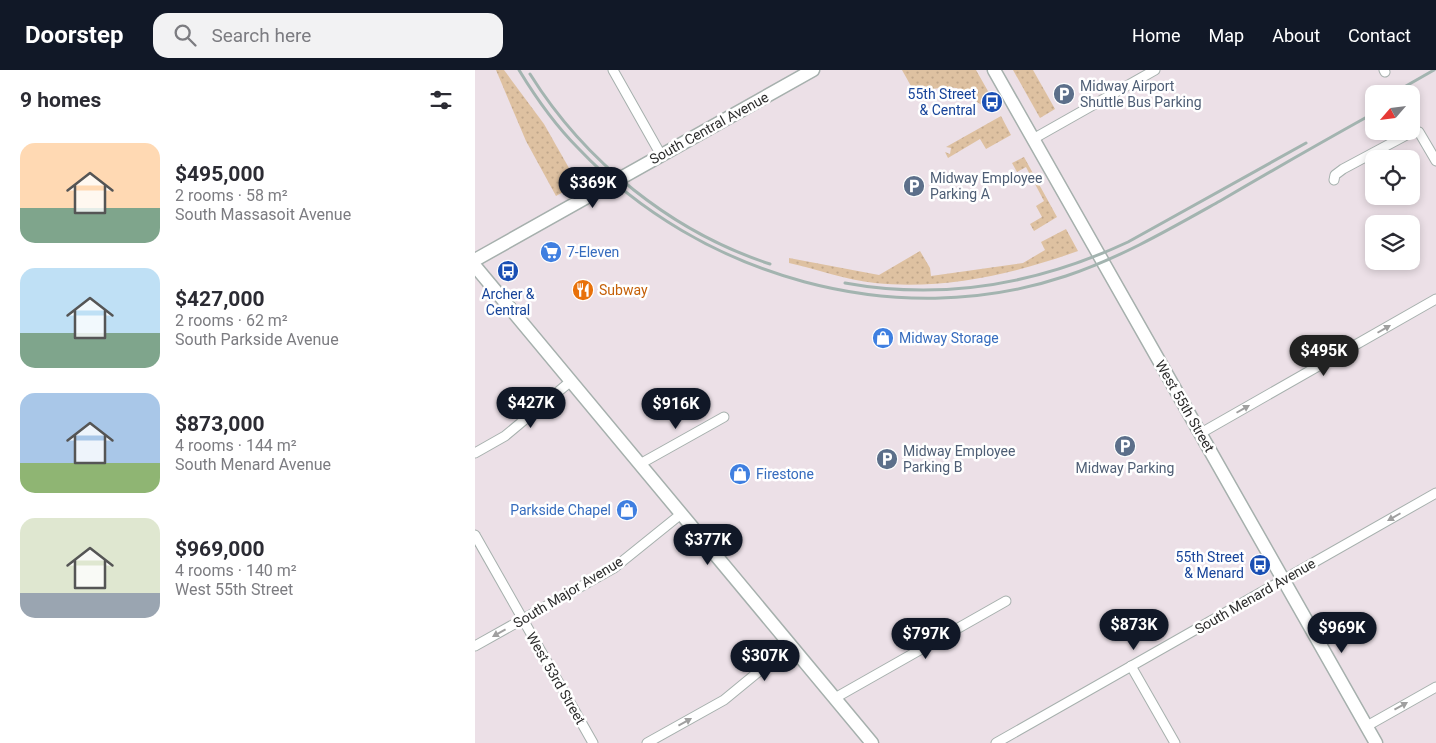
<!DOCTYPE html>
<meta charset="utf-8">
<style>
:root{--surface:#fff;--page:#f2f2f3;--text:#2b2b33;--muted:#7c7c81;--accent:#111827}
body{margin:0;font-family:Roboto,sans-serif;background:var(--page);color:var(--text);height:100vh;display:flex;flex-direction:column;font-size:19px;white-space:nowrap}
*{box-sizing:border-box;margin:0}
p{font-size:16px;color:var(--muted)}
.icon{flex:none;width:28px;height:28px;fill:none;stroke:currentColor;stroke-width:2;stroke-linecap:round;stroke-linejoin:round}
.map{position:relative;flex:1;overflow:hidden}
.drawer{display:flex;flex-direction:column;background:var(--surface);width:475px}
.drawer>*{flex:none}
.needle{width:32px;rotate:242deg}
.controls{position:absolute;left:890px;top:15px;display:grid;gap:10px}
.controls a{display:grid;place-items:center;width:55px;height:55px;border-radius:10px;background:var(--surface);box-shadow:0 2px 8px #0003;font-size:25px}
.price{position:absolute;translate:-50% -42px;padding:0 11px;border-radius:18px;background:var(--accent);color:#fff;font-size:16px;line-height:32px;filter:drop-shadow(0 1px 2px #0008)}
.price::after{content:'';position:absolute;left:50%;top:30px;width:15px;height:11px;margin-left:-8px;background:inherit;clip-path:polygon(0 0,100% 0,50% 100%)}
.price.selected{background:#222;color:#fff}
ul{padding:0;list-style:none}
li{display:flex;align-items:center;gap:15px;height:125px;padding:0 20px}
li span{display:grid;place-items:center;flex:none;width:140px;height:100px;border-radius:15px;color:#555}
li>.icon{margin-inline-start:auto}
span .icon{width:60px;height:60px;fill:#fffc;stroke-width:1}
li b{font-size:21px}
h2{display:flex;justify-content:space-between;align-items:center;height:60px;padding:0 20px;font-size:21px}
header{display:flex;align-items:center;gap:30px;box-sizing:border-box;height:70px;padding:0 25px;background:var(--accent);color:#fff}
header strong{font-size:24px}
nav{display:flex;gap:28px;margin-inline-start:auto;font-size:18px}
.search{width:350px;height:45px;background:var(--page);display:flex;align-items:center;gap:12px;box-sizing:border-box;padding:0 18px;border-radius:15px;color:var(--muted);font-size:19px}
main{display:flex;flex:1;min-height:0}
.map>svg:first-child{display:block}
.grass{fill:url(#grass-dots)}
.lines{fill:none;stroke-linecap:round;stroke-linejoin:round}
.street-casing{stroke:#a6b0ad;stroke-width:11}
.secondary-casing{stroke:#a6b0ad;stroke-width:15}
.street{stroke:#fff;stroke-width:9}
.secondary{stroke:#fff;stroke-width:12}
.rail{stroke:#a3b4b0;stroke-width:3}
.oneway{fill:#a0a0a0}
.labels{text-anchor:middle;stroke-width:5;stroke-linejoin:round;paint-order:stroke}
.service-label{font-size:14px;fill:#4e5e75;stroke:#fff;text-anchor:start}
.transit-label{font-size:14px;fill:#164399;stroke:#fff;text-anchor:end}
.street-label{font-size:14px;fill:#2c2c2c;stroke:#fff}
.shop-label{font-size:14px;fill:#366cbe;stroke:#fff;text-anchor:start}
.food-label{font-size:14px;fill:#c56008;stroke:#fff;text-anchor:start}
</style>
<header>
<strong>Doorstep</strong>
<div class="search"><svg class="icon" aria-label="search" viewBox="0 0 24 24"><circle cx="10" cy="10" r="6"/><path d="M15 15l6 6"/></svg>Search here</div>
<nav><a>Home</a><a>Map</a><a>About</a><a>Contact</a></nav>
</header>
<main>
<section class="drawer">
<h2>9 homes<svg class="icon" aria-label="filters" viewBox="0 0 24 24"><path d="M4 7h16M4 17h16"/><circle cx="9" cy="7" r="2"/><circle cx="15" cy="17" r="2"/></svg></h2>
<ul>
<li><span style="background:linear-gradient(#ffd9b3 65%,#7fa58c 0)"><svg class="icon" aria-label="home" viewBox="0 0 24 24"><path d="M3 11l9-7 9 7M6 9v11h12V9"/></svg></span><div><b>$495,000</b><p>2 rooms · 58 m²</p><p>South Massasoit Avenue</p></div></li>
<li><span style="background:linear-gradient(#bfe0f5 65%,#7fa58c 0)"><svg class="icon" aria-label="home" viewBox="0 0 24 24"><path d="M3 11l9-7 9 7M6 9v11h12V9"/></svg></span><div><b>$427,000</b><p>2 rooms · 62 m²</p><p>South Parkside Avenue</p></div></li>
<li><span style="background:linear-gradient(#a9c7e8 70%,#8fb573 0)"><svg class="icon" aria-label="home" viewBox="0 0 24 24"><path d="M3 11l9-7 9 7M6 9v11h12V9"/></svg></span><div><b>$873,000</b><p>4 rooms · 144 m²</p><p>South Menard Avenue</p></div></li>
<li><span style="background:linear-gradient(#dfe7d0 75%,#9aa5b1 0)"><svg class="icon" aria-label="home" viewBox="0 0 24 24"><path d="M3 11l9-7 9 7M6 9v11h12V9"/></svg></span><div><b>$969,000</b><p>4 rooms · 140 m²</p><p>West 55th Street</p></div></li>
</ul>
</section>
<div class="map">
<svg width="961" height="673" viewBox="0 0 961 673">
<defs>
<pattern id="grass-dots" width="8" height="8" patternUnits="userSpaceOnUse" patternTransform="scale(1.25)"><rect width="8" height="8" fill="#dec1a1"/><path d="M2 2h.1M6 6h.1" fill="none" stroke="#bfa68b" stroke-width="1.8" stroke-linecap="round"/></pattern>
</defs>
<rect width="100%" height="100%" fill="#ece0e7"/>
<g class="grass">
<path d="M 21,0 L 29,0 L 69,54 L 103,114 L 81,126 L 51,71 Z"/>
<path d="M 427,0 L 501,0 L 522,37 C 497,38 503,25 488,20 C 473,14 455,19 441,25 Z"/>
<path d="M 538,0 L 558,0 L 580,39 L 565,48 Z"/>
<path d="M 526,46 L 536,65 L 511,79 L 505,69 L 473,88 L 470,82 L 475,84 L 476,78 L 471,77 Z"/>
<path d="M 549,87 L 582,147 L 559,161 L 555,154 L 567,147 L 561,136 L 569,131 L 551,97 L 542,102 L 537,93 Z"/>
<path d="M 591,159 L 603,181 C 539,204 469,220 400,213 C 371,210 342,199 314,193 L 314,188 L 404,205 L 445,181 L 455,198 L 456,206 L 548,193 L 570,180 L 566,172 Z"/>
</g>
<g class="lines">
<g class="street-casing">
<g id="street">
<path d="M 138,0 L 186,85"/>
<path d="M 909,0 L 910,2"/>
<path d="M 558,69 L 680,0"/>
<path d="M 859,110 L 860,105 L 868,99 L 939,61 L 944,62 L 961,91"/>
<path d="M 726,363 L 961,229"/>
<path d="M 0,383 L 30,366 L 96,311"/>
<path d="M 165,394 L 249,347"/>
<path d="M 0,465 L 118,673"/>
<path d="M 0,576 L 139,498 L 206,444"/>
<path d="M 656,596 L 700,673"/>
<path d="M 360,628 L 531,531"/>
<path d="M 892,656 L 961,617"/>
<path d="M 172,673 L 249,630 L 316,575"/>
<path d="M 521,673 L 961,423"/>
</g>
</g>
<g class="secondary-casing">
<g id="secondary">
<path d="M 519,0 L 901,673"/>
<path d="M 0,190 L 338,0"/>
<path d="M 0,196 L 397,673"/>
</g>
</g>
<use href="#street" class="street"/>
<use href="#secondary" class="secondary"/>
<g class="rail">
<path d="M 44,0 C 61,28 80,55 103,78 C 225,207 421,263 591,206 C 645,188 695,159 745,131 C 796,101 847,72 899,43"/>
<path d="M 55,4 C 110,92 197,162 295,194"/>
<path d="M 917,24 L 959,0"/>
<path d="M 370,213 C 469,231 563,214 653,172 L 831,73"/>
</g>
</g>
<defs><path id="oneway-solid" d="M-6-.8H1V-3.2L6.5 0L1 3.2V.8H-6Z" transform="scale(1.25)"/></defs>
<g class="oneway">
<use href="#oneway-solid" transform="translate(909 259) rotate(-30)"/>
<use href="#oneway-solid" transform="translate(768 339) rotate(-30)"/>
<use href="#oneway-solid" transform="translate(919 447) rotate(150)"/>
<use href="#oneway-solid" transform="translate(24 563) rotate(151)"/>
<use href="#oneway-solid" transform="translate(926 636) rotate(-29)"/>
<use href="#oneway-solid" transform="translate(210 652) rotate(-29)"/>
</g>
<defs>
<g id="parking-disc" transform="scale(1.125)"><circle r="9.5" fill="#5c6f8a" stroke="#fff"/><path d="M-3.5-5.5H1a3.5 3.5 0 0 1 0 7H-1V5.5H-3.5ZM-1-3.4V-.6H.8a1.4 1.4 0 0 0 0-2.8Z" fill="#fff"/></g>
<g id="bus-disc" transform="scale(1.125)"><circle r="9.5" fill="#1a4fb4" stroke="#fff"/><path d="M-5-6H5V4H4V6H2V4H-2V6H-4V4H-5ZM-3.5-4V0h7V-4ZM-3.5 1.2v1.5H-2V1.2ZM2 1.2v1.5H3.5V1.2Z" fill="#fff"/></g>
<g id="supermarket-disc" transform="scale(1.125)"><circle r="9.5" fill="#3f7fe0" stroke="#fff"/><path d="M-6-5.5h2.5l.6 2H6L4.5 2H-2.5L-4.4-4H-6ZM-1.5 3.2a1.3 1.3 0 1 0 .1 0ZM3 3.2a1.3 1.3 0 1 0 .1 0Z" fill="#fff"/></g>
<g id="restaurant-disc" transform="scale(1.125)"><circle r="9.5" fill="#e8710a" stroke="#fff"/><path d="M-5-6h1v4h1v-4h1v4h1v-4h1v5L-1.5 .5V6h-2V.5L-5-1ZM5-6V6H3V1.5H1.5Q1.5-4 5-6Z" fill="#fff"/></g>
<g id="shop-disc" transform="scale(1.125)"><circle r="9.5" fill="#3f7fe0" stroke="#fff"/><path d="M-5-2.5h2.3a2.7 3.5 0 0 1 5.4 0H5L5.5 6h-11ZM-1.5-2.5h3a1.5 2.3 0 0 0-3 0Z" fill="#fff"/></g>
</defs>
<g fill-rule="evenodd">
<use href="#parking-disc" x="589" y="24"/>
<use href="#bus-disc" x="517" y="32"/>
<use href="#parking-disc" x="439" y="116"/>
<use href="#supermarket-disc" x="76" y="182"/>
<use href="#bus-disc" x="33" y="201"/>
<use href="#restaurant-disc" x="108" y="220"/>
<use href="#shop-disc" x="408" y="268"/>
<use href="#parking-disc" x="650" y="376"/>
<use href="#parking-disc" x="412" y="389"/>
<use href="#shop-disc" x="265" y="404"/>
<use href="#shop-disc" x="152" y="440"/>
<use href="#bus-disc" x="785" y="495"/>
</g>
<g class="labels">
<g class="service-label">
<text x="605" y="21">Midway Airport<tspan x="605" dy="16">Shuttle Bus Parking</tspan></text>
<text x="455" y="113">Midway Employee<tspan x="455" dy="16">Parking A</tspan></text>
<text x="428" y="386">Midway Employee<tspan x="428" dy="16">Parking B</tspan></text>
<text x="650" y="403" text-anchor="middle">Midway Parking</text>
</g>
<g class="transit-label">
<text x="501" y="29">55th Street<tspan x="501" dy="16">&amp; Central</tspan></text>
<text x="33" y="229" text-anchor="middle">Archer &amp;<tspan x="33" dy="16">Central</tspan></text>
<text x="769" y="492">55th Street<tspan x="769" dy="16">&amp; Menard</tspan></text>
</g>
<g class="street-label">
<text transform="translate(234 58) rotate(-29)" y="5">South Central Avenue</text>
<text transform="translate(710 336) rotate(60)" y="5">West 55th Street</text>
<text transform="translate(93 522) rotate(-31)" y="5">South Major Avenue</text>
<text transform="translate(780 526) rotate(-30)" y="5">South Menard Avenue</text>
<text transform="translate(81 608) rotate(60)" y="5">West 53rd Street</text>
</g>
<g class="shop-label">
<text x="92" y="187">7-Eleven</text>
<text x="424" y="273">Midway Storage</text>
<text x="281" y="409">Firestone</text>
<text x="136" y="445" text-anchor="end">Parkside Chapel</text>
</g>
<g class="food-label">
<text x="124" y="225">Subway</text>
</g>
</g>
</svg>
<div class="controls">
<a><svg class="needle" viewBox="-14 -14 28 28"><path d="M0-13l5 13h-10z" fill="#e53935"/><path d="M0 13l5-13h-10z" fill="#7c7c81"/></svg></a>
<a><svg class="icon" aria-label="locate" viewBox="0 0 24 24"><circle cx="12" cy="12" r="6"/><path d="M12 2v4M12 18v4M2 12h4M18 12h4"/></svg></a>
<a><svg class="icon" aria-label="layers" viewBox="0 0 24 24"><path d="M12 4l9 5-9 5-9-5zM3 14l9 5 9-5"/></svg></a>
</div>
<b class="price" style="left:118px;top:139px">$369K</b>
<b class="price selected" style="left:849px;top:307px">$495K</b>
<b class="price" style="left:56px;top:359px">$427K</b>
<b class="price" style="left:201px;top:360px">$916K</b>
<b class="price" style="left:233px;top:496px">$377K</b>
<b class="price" style="left:659px;top:581px">$873K</b>
<b class="price" style="left:867px;top:584px">$969K</b>
<b class="price" style="left:451px;top:590px">$797K</b>
<b class="price" style="left:290px;top:612px">$307K</b>
</div>
</main>
